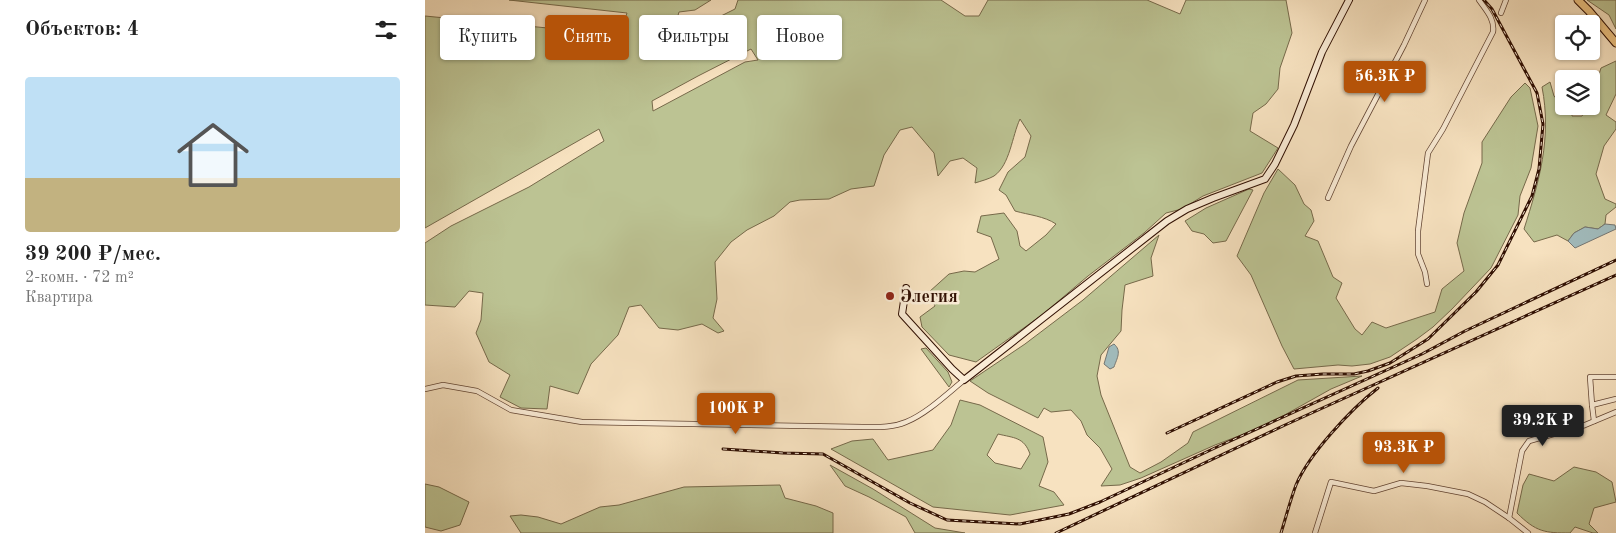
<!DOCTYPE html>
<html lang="ru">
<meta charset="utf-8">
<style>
:root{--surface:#fff;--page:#f6f6f6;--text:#222;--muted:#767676;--accent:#b45309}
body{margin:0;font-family:"Old Standard TT",serif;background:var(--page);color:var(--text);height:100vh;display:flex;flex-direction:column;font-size:19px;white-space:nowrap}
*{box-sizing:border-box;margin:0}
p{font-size:16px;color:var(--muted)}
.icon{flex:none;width:28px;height:28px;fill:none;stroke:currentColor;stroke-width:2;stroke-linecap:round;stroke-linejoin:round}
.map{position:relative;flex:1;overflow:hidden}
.panel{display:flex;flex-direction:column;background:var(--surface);width:425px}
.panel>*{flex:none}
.hud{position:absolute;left:15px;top:15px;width:475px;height:45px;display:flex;gap:10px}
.buttons{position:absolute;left:1130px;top:15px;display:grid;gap:10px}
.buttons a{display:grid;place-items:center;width:45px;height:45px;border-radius:5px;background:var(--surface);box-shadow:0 1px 4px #0004;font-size:25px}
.price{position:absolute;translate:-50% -42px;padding:0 11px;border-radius:5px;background:var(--accent);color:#fff;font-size:16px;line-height:32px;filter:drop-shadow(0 1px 2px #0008)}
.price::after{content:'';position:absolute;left:50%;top:30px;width:15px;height:11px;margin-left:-8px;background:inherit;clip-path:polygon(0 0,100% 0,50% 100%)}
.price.active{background:#222;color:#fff}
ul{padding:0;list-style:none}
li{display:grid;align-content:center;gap:10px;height:265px;padding:0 25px}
li span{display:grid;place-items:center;height:155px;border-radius:5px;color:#555}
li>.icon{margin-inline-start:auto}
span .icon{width:90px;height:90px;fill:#fffc;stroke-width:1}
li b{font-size:21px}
h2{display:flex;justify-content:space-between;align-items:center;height:60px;padding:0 25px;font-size:21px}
.chip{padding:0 18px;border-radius:5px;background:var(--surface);box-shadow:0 1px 4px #0004;font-size:18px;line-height:45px}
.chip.active{background:var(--accent);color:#fff}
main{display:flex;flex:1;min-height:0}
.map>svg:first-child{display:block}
.green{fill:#bcc393;stroke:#76694a;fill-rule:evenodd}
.water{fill:#a1bbbc;stroke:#747672}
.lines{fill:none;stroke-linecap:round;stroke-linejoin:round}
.street-casing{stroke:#624432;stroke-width:6}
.secondary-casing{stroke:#300f02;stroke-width:8}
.primary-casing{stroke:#300f02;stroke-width:9}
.street{stroke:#faecd6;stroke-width:4.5}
.secondary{stroke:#faecd6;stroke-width:6}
.primary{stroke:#ecc180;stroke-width:7}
.rail-casing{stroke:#300f02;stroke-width:3}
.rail{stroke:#faecd6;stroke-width:1;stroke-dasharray:4;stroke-linecap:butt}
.poi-dot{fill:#8f2418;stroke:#faecd6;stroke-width:2}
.labels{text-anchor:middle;stroke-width:5;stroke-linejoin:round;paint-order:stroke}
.poi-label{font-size:18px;font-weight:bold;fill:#300f02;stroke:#faecd6;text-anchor:start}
</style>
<main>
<section class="panel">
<h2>Объектов: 4<svg class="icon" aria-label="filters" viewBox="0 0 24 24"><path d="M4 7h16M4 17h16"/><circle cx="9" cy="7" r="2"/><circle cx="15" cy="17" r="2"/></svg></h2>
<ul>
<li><span style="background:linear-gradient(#bfe0f5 65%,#c2b280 0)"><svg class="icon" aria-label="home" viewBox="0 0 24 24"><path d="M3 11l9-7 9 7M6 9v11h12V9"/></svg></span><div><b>39 200 ₽/мес.</b><p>2-комн. · 72 m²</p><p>Квартира</p></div></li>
</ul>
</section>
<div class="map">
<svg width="1191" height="533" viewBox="0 0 1191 533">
<rect width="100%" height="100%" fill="#f7e2c0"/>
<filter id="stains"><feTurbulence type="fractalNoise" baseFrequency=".004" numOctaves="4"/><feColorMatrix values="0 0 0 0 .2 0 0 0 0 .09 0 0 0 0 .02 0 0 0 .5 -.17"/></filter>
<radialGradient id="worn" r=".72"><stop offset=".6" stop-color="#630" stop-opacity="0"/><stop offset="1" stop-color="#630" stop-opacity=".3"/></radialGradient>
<g class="green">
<path d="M 84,0 L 286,0 L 270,10 L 254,12 L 247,36 L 260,34 L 310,9 L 313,0 L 516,0 L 540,16 L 554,16 L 563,0 L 722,0 L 755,14 L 761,0 L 861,0 L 867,33 L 855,68 L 853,89 L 841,104 L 828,113 L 825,131 L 853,148 L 837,173 L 778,196 L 757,209 L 741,213 L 719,233 L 663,276 L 617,315 L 551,362 L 524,355 L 497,327 L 495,317 L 510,306 L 504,292 L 524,274 L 539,271 L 550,272 L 574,259 L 566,237 L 552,232 L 556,216 L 579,213 L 592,231 L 595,246 L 601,251 L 621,235 L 631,224 C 619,216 604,215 590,211 L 581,195 L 574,190 L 583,172 L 600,157 L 606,136 L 595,119 C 587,136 585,165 569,176 C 564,179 556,181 550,183 L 552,168 L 538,158 L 525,161 L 513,176 L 509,153 L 487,127 L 475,130 L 459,155 L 449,186 L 426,189 L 404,199 L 375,200 L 365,202 L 349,216 L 322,230 L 306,242 L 290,262 L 292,299 L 288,318 L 299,331 L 293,333 L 277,324 L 253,330 L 234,328 L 216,305 L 204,307 L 193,335 L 166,364 L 153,394 L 125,386 L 122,409 L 96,408 L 75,397 L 85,375 L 64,362 L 51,333 L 56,320 L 58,293 L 44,291 L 30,307 L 0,305 L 0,243 L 26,226 L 104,187 L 179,141 L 174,129 L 0,228 L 0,16 L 194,35 L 202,13 ZM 326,49 L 333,60 L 320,62 L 228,111 L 227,101 L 273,76 Z"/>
<path d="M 1162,0 L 1191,0 L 1191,29 L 1184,15 Z"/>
<path d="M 1191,61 L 1191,94 L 1181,115 L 1191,122 L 1191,129 L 1179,146 L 1171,174 L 1180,199 L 1191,204 L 1191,207 L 1181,215 L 1180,224 L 1173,229 L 1160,227 L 1149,233 L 1143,241 L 1132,235 L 1109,242 L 1099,229 C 1114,182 1127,138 1117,87 L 1125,82 L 1129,96 L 1136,104 L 1139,104 L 1139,106 L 1147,106 L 1147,116 L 1157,116 L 1163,106 L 1166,106 L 1166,100 L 1176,68 Z"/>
<path d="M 1100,83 L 1105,88 L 1113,126 L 1106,168 L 1095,196 L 1093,215 L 1066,268 L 1027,309 L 1008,327 L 992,339 L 965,357 L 945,364 L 927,366 L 913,365 L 869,369 L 857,346 L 826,275 L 812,256 L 839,193 L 853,169 L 870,185 L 879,204 L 886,210 L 889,221 L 880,236 L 893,241 L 908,277 L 917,283 L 911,298 L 930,329 L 937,335 L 947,322 L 961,328 L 1010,312 L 1017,289 L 1039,271 L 1032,243 L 1039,213 L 1057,163 L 1057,142 L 1086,97 Z"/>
<path d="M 824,189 L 828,190 L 801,241 L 788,243 L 779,234 L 767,231 L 760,221 L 781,208 Z"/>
<path d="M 734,235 L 726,258 L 728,276 L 700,285 L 697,310 L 696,331 L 676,355 L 672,376 L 676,395 L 705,467 L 715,473 L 736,462 L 763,443 L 768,432 L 873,380 L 937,376 L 906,389 L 840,426 L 790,445 L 716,478 L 695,485 L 676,486 L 687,469 L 675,448 L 662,435 L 656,421 L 646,410 L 626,412 L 619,408 L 613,418 L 563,393 L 545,381 L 600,344 L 658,300 Z"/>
<path d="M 501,348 L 523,372 L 527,382 L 524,387 L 496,349 Z"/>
<path d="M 535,400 L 555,405 L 618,437 L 623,462 L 614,486 L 629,492 L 639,505 L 585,515 L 508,507 L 406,449 L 427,441 L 448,439 L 463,460 L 508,450 L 526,425 ZM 573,434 C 589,438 599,437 605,454 L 596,469 L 570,463 L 562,455 Z"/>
<path d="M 405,465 L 448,489 L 510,528 L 540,533 L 490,533 L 481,517 L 444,497 L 420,486 Z"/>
<path d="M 1149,467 L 1171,472 L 1187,482 L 1191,502 L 1169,508 L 1164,524 L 1173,533 L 1168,533 L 1150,527 L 1145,533 C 1120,533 1111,532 1092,513 L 1098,485 L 1104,474 L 1129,481 Z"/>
<path d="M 0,484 L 14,487 L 44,502 L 35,525 L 16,531 L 0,527 Z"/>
<path d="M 355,485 L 360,498 L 391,506 L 408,513 L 408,533 L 96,533 L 85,516 L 96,515 L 113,517 L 136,524 L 175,507 L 194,505 L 259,487 Z"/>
</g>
<g class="water">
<path d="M 1180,224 L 1190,225 L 1191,229 L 1150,248 L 1143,241 L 1149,233 L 1160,227 L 1173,229 Z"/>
<path d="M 689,344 C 697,351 692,358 689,367 L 685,369 L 679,364 L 684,347 Z"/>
</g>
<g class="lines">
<g class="street-casing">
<g id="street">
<path d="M 1076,13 L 1081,0"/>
<path d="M 903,198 L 926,146 L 979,45 L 1000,0"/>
<path d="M 1002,284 L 1000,272 L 993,254 L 993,231 L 1003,153 L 1018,129 L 1068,32 C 1070,19 1061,10 1054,0"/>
<path d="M 1191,377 L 1165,377 L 1167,405 L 1191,399"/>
<path d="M 0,389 L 18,385 L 52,391 L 86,410 L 157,422 L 438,427 C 452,427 467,428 481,422 C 501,414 522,394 539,380"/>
<path d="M 1167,405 L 1169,421"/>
<path d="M 1084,518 L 1097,451 L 1104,441 L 1160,425 L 1191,412"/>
<path d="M 890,533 L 906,482 L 949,491 L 976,483 L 1002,486 L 1043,494 L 1060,502 L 1084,518 L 1103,533"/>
</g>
</g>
<g class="secondary-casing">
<path id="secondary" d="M 481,288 L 477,314 L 527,369 L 539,380 L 742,221 L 762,209 L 788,198 L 840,179 L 850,164 L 869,125 L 897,52 L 924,0"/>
</g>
<g class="primary-casing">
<path id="primary" d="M 1153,0 L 1164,11 L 1191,43"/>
</g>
<use href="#street" class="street"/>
<use href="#secondary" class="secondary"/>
<use href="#primary" class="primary"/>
<g class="rail-casing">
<g id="rail">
<path d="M 742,433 L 852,382 L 871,376 L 898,374 L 929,374 L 943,371 L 965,363 L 1003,339 L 1051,292 L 1073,265 L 1107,196 L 1114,169 L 1118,124 L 1112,93 L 1067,9 L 1059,0"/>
<path d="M 298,449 L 358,453 L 398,454 L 485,503 L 522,520 L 595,524 L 644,514 L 675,502 L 792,447 L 997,354 L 1040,331 L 1191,260"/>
<path d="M 631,533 L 860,425 L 1191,275"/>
<path d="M 856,533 C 861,517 865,501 871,485 C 884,454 926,409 953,388"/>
</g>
</g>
<use href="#rail" class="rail"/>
</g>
<circle class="poi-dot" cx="465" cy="296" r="5"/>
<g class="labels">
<g class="poi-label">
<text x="475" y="302">Элегия</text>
</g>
</g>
<rect width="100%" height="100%" filter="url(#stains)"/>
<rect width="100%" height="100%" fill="url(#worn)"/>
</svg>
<div class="buttons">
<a><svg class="icon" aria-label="locate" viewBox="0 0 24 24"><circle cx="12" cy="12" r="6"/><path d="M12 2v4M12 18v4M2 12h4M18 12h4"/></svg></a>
<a><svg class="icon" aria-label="layers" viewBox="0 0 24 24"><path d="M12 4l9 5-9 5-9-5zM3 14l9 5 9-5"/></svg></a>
</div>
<b class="price" style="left:960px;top:103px">56.3K ₽</b>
<b class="price" style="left:311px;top:435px">100K ₽</b>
<b class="price active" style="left:1118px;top:447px">39.2K ₽</b>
<b class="price" style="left:979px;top:474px">93.3K ₽</b>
<div class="hud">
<a class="chip">Купить</a>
<a class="chip active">Снять</a>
<a class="chip">Фильтры</a>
<a class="chip">Новое</a>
</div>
</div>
</main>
